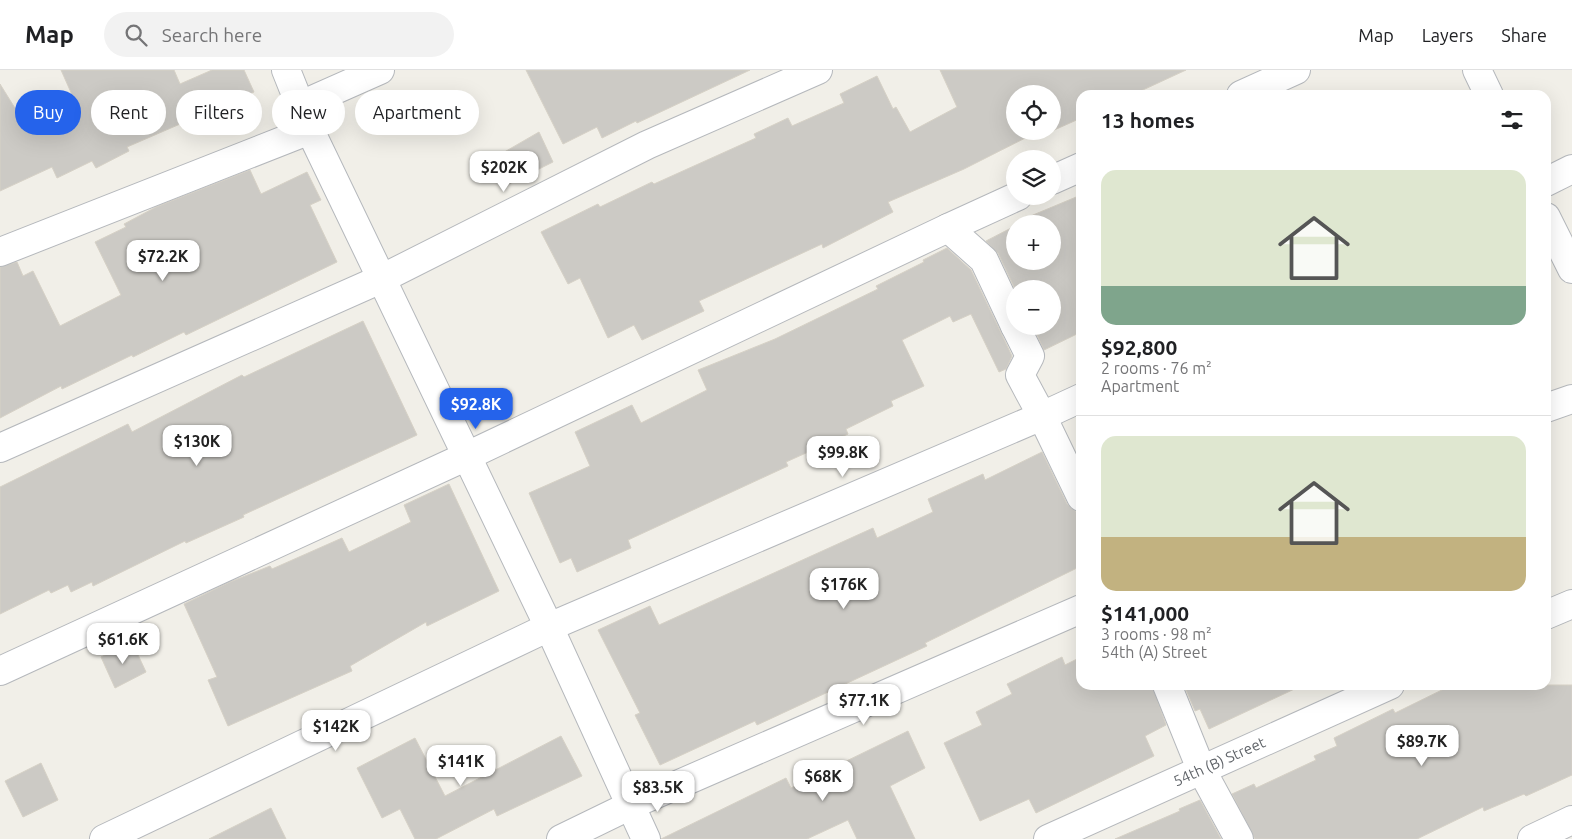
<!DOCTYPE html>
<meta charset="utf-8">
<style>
:root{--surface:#fff;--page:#f2f2f2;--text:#202124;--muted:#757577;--line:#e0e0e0;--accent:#2563eb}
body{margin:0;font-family:Ubuntu,sans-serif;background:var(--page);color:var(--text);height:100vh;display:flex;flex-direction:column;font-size:19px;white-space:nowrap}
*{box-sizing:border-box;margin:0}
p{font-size:16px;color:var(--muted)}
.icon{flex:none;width:28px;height:28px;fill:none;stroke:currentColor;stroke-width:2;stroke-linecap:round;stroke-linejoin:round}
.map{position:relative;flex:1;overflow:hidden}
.sheet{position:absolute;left:1076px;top:20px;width:475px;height:600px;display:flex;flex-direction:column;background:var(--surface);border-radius:15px;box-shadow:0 5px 20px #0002}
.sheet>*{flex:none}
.top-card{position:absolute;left:15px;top:20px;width:475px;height:45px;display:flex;gap:10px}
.fabs{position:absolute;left:1006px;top:15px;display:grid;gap:10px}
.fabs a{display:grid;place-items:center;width:55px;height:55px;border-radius:50%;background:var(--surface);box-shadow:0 5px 20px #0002;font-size:25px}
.price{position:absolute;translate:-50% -42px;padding:0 11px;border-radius:10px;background:#fff;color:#222;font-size:16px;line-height:32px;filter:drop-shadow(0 1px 2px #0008)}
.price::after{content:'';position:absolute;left:50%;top:30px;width:15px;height:11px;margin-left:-8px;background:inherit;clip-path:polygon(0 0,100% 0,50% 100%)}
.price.selected{background:var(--accent);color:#fff}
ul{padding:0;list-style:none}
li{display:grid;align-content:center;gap:10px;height:265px;padding:0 25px}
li+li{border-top:1px solid var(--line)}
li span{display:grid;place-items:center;height:155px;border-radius:15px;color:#555}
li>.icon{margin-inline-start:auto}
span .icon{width:90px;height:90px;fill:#fffc;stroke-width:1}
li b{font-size:21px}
h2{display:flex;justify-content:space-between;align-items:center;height:60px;padding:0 25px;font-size:21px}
.chip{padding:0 18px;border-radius:22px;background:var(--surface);box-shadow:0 5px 20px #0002;font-size:18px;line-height:45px}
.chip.selected{background:var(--accent);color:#fff}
header{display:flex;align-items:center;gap:30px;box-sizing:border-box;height:70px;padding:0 25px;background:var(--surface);border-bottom:1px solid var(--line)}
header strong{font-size:24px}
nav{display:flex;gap:28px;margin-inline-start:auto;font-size:18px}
.search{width:350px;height:45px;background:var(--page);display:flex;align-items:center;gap:12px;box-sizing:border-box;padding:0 18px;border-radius:28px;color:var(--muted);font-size:19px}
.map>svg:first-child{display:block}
.building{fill:#cccac5;stroke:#d6d1c6}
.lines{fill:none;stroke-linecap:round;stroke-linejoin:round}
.street-casing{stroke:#b5b8bc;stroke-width:30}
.street{stroke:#fff;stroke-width:28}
.labels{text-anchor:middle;stroke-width:5;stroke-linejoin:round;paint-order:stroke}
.street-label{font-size:15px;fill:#5f6368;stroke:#fff}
</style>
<header>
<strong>Map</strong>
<div class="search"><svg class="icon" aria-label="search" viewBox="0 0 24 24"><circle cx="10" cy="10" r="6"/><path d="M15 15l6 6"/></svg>Search here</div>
<nav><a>Map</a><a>Layers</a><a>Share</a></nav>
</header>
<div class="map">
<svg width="1572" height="769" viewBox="0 0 1572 769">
<rect width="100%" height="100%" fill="#f1efe8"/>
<g class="building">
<path d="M 61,0 L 174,0 L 180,14 L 212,0 L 244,0 L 254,22 L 127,77 L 129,81 L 96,98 L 92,91 L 57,108 L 52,97 L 0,121 L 0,14 L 23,51 L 73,27 Z"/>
<path d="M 526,0 L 750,0 L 637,53 L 636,51 L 602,68 L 597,57 L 563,74 Z"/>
<path d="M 940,0 L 1186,0 L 1132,25 L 1081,25 L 1081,48 L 1052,61 L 1052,24 L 1015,24 L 1015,61 L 1039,61 L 964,99 L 888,132 L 893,142 L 823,178 L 822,174 L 699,231 L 704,241 L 642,270 L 634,255 L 608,268 L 580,208 L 568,214 L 541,162 L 598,134 L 600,137 L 652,112 L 654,114 L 756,68 L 754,64 L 788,48 L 792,56 L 844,33 L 840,24 L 877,6 L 893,39 L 896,37 L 910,62 L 957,37 Z"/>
<path d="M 539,62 L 553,92 L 507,115 L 494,88 Z"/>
<path d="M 250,100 L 261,124 L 307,102 L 321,130 L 310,135 L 337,192 L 186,265 L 184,262 L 133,287 L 132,285 L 62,319 L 61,316 L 0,348 L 0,197 L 17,192 L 23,206 L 33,201 L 60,256 L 121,225 L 95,172 L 126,157 L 124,154 L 156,137 Z"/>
<path d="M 1081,125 L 1081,262 L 1044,280 L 1033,256 L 1052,256 L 1052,219 L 1015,219 L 998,183 L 986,171 L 1015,156 L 1015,191 L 1052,191 L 1052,154 L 1020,154 L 1033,145 Z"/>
<path d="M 947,178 L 971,200 L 1012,286 L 1006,299 L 999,302 L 971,244 L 953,252 L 950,246 L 902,270 L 924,316 L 891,331 L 893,336 L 846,359 L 848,364 L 786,392 L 788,396 L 628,470 L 631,478 L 577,502 L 571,488 L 560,493 L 529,423 L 590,396 L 575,362 L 632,335 L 641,353 L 707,320 L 698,300 L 775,269 L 878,219 L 876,216 L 924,192 L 923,190 Z"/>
<path d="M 363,251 L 417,365 L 243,445 L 244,447 L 186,473 L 185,471 L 93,516 L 92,512 L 71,522 L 68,515 L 51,523 L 49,520 L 0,544 L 0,417 L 128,354 L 132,362 L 242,305 L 244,307 Z"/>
<path d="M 1042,382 L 1067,434 L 1081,446 L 1081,496 L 925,573 L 927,576 L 757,655 L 755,651 L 660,695 L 635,645 L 640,643 L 598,560 L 650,536 L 659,555 L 873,458 L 877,468 L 933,442 L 928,429 L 983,404 L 985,410 Z"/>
<path d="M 449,414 L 499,521 L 427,556 L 426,552 L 350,596 L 352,601 L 228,656 L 208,610 L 217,607 L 184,534 L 230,512 L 270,496 L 272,499 L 342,468 L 349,482 L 411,452 L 404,435 Z"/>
<path d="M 132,572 L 146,602 L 115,618 L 101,587 Z"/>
<path d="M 1062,587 L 1065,595 L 1081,587 L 1081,615 L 1152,615 L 1166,655 L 1145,666 L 1154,686 L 1036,743 L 1029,729 L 980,751 L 944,673 L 982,655 L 976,642 L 1012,624 L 1007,614 Z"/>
<path d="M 1184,615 L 1303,615 L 1209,659 L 1200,639 L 1195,641 Z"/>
<path d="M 1452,615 L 1572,615 L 1572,705 L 1526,726 L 1524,724 L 1484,741 L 1483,737 L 1417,769 L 1255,769 L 1232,724 L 1254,714 L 1256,718 L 1316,690 L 1314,686 L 1337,676 L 1334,668 L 1393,639 L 1395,643 Z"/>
<path d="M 908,661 L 925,698 L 890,716 L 915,769 L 857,769 L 848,750 L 807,769 L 661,769 L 786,708 L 791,718 Z"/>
<path d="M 561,666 L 582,706 L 497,746 L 494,739 L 436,769 L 415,769 L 400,739 L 382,748 L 357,698 L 415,668 L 445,726 Z"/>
<path d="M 41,693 L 58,730 L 23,747 L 5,711 Z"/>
<path d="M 1200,730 L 1221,769 L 1115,769 L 1180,741 L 1179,739 Z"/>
<path d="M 271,738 L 286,769 L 209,769 Z"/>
</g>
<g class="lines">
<g class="street-casing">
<g id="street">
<path d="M 286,0 L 310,60 L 549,557 L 646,769"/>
<path d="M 1477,0 L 1489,25"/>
<path d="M 1241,25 L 1296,0"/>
<path d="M 301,35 L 380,0"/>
<path d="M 1052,110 L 1081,97"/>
<path d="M 1546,112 L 1572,99"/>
<path d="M 1546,147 L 1572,199"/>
<path d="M 0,182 L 310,60"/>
<path d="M 1015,256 L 984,190 L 948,158 L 1018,126"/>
<path d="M 1015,256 L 1030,286 L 1020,305 L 1042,346 L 1081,328"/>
<path d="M 1546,338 L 1572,329"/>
<path d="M 0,378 L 381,209 L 647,75 L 818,0"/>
<path d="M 1546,545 L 1572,534"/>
<path d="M 0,601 L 465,387 L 948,158"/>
<path d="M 1167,615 L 1201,699 L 1239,769"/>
<path d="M 104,769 L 549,557 L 1042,346 L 1081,427"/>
<path d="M 561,769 L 631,735 L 1081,539"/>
<path id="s1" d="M 1048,769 L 1390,615"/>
<path d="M 1532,769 L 1572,750"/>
</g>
</g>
<use href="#street" class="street"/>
</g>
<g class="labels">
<g class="street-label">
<text dy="5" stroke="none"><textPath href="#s1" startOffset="188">54th (B) Street</textPath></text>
</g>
</g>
</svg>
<div class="fabs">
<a><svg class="icon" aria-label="locate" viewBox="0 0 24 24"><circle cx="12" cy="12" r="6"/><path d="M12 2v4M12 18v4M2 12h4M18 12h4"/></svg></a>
<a><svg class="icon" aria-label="layers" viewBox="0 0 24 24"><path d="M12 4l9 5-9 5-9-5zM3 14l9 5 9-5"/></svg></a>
<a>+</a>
<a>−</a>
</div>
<b class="price" style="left:504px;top:123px">$202K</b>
<b class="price" style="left:163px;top:212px">$72.2K</b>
<b class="price selected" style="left:476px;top:360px">$92.8K</b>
<b class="price" style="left:197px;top:397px">$130K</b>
<b class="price" style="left:843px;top:408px">$99.8K</b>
<b class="price" style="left:844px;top:540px">$176K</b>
<b class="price" style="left:123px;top:595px">$61.6K</b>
<b class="price" style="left:864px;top:656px">$77.1K</b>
<b class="price" style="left:336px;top:682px">$142K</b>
<b class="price" style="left:1422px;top:697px">$89.7K</b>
<b class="price" style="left:461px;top:717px">$141K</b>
<b class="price" style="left:823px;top:732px">$68K</b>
<b class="price" style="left:658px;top:743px">$83.5K</b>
<div class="top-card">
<a class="chip selected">Buy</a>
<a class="chip">Rent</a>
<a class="chip">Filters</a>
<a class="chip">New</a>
<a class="chip">Apartment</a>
</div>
<section class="sheet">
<h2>13 homes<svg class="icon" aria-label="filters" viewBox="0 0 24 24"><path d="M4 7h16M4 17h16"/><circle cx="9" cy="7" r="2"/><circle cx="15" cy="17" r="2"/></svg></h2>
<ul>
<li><span style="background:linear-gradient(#dfe7d0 75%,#7fa58c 0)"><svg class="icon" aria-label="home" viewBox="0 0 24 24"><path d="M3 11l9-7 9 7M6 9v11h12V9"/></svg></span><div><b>$92,800</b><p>2 rooms · 76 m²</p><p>Apartment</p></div></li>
<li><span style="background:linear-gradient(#dfe7d0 65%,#c2b280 0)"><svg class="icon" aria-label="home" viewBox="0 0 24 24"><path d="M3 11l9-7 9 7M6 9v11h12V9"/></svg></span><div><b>$141,000</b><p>3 rooms · 98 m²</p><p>54th (A) Street</p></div></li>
</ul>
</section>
</div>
